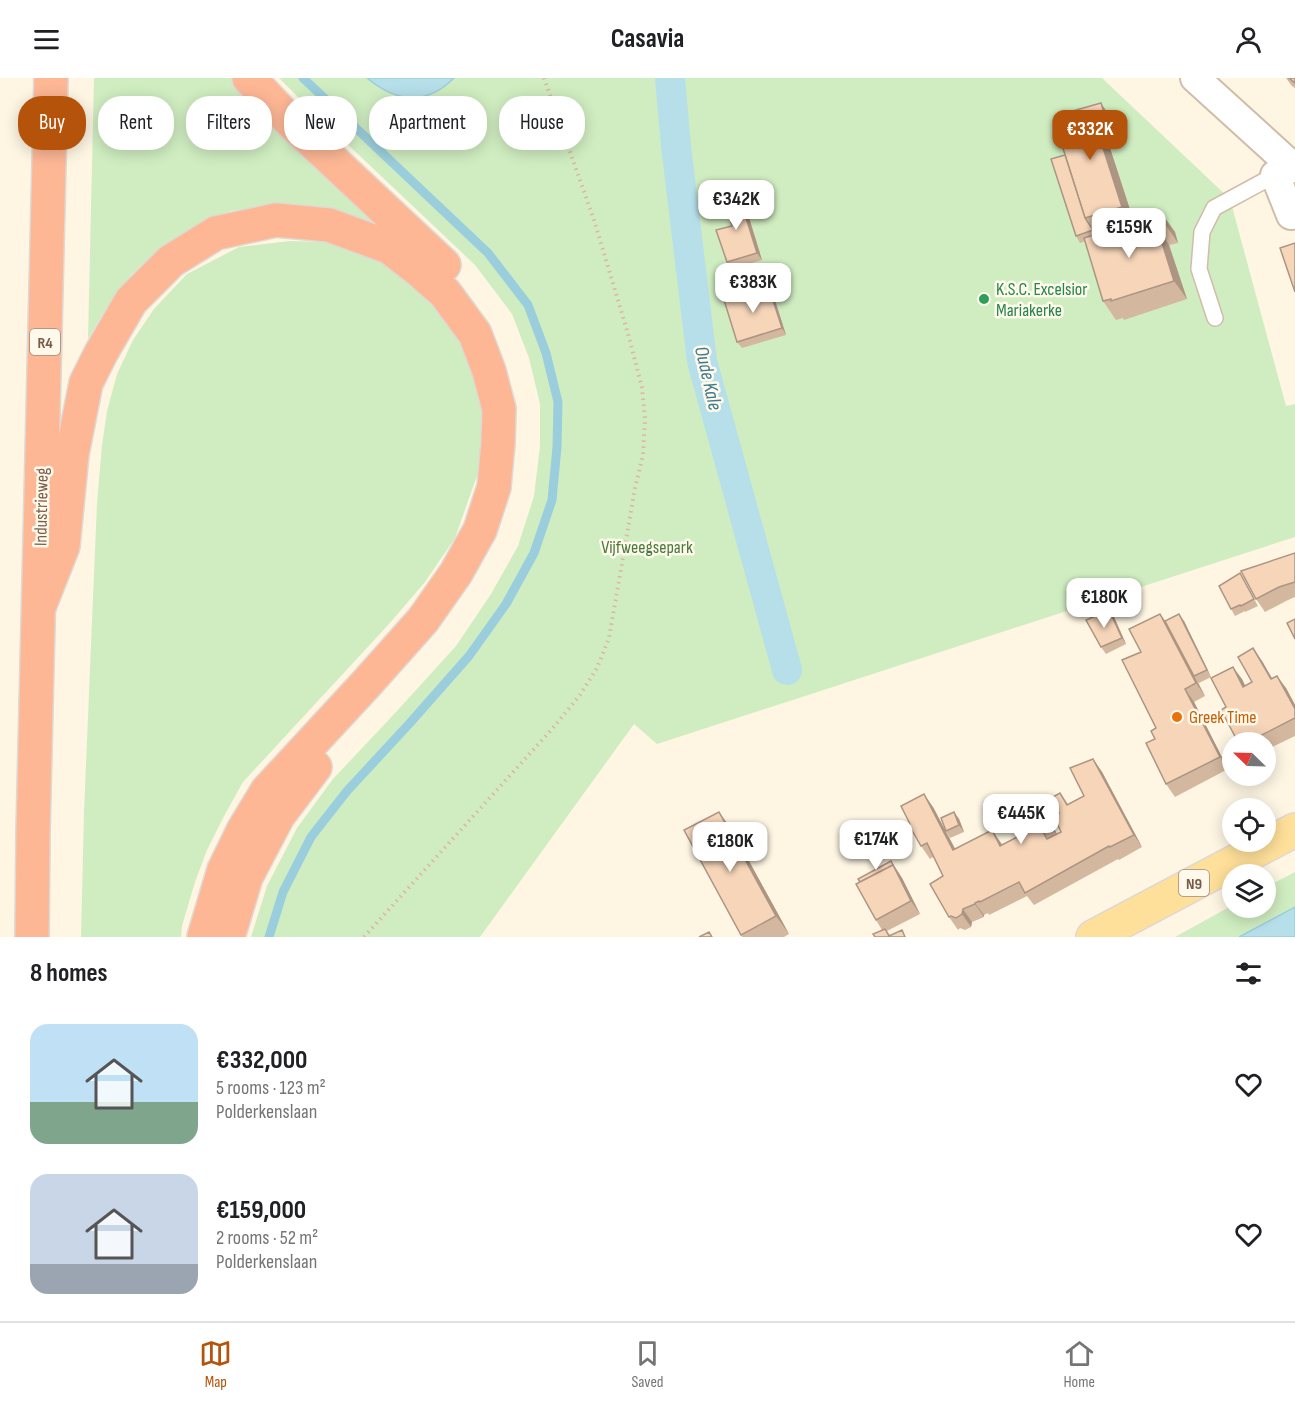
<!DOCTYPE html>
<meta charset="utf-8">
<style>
:root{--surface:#fff;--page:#f2f2f2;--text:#202124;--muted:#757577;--line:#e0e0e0;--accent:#b45309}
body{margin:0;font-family:"Sofia Sans Condensed",sans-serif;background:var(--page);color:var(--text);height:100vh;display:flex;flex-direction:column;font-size:22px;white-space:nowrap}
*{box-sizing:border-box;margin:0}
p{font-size:20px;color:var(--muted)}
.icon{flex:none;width:33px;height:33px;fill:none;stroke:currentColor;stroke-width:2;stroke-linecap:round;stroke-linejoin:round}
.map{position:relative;height:859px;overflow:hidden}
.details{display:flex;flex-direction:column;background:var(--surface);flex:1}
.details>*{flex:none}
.guide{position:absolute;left:18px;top:18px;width:600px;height:54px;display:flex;gap:12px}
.needle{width:39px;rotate:293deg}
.buttons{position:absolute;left:1222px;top:654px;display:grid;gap:12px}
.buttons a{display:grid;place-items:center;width:54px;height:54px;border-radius:50%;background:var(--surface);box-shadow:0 3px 15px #0003;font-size:30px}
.price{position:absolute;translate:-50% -51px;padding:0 14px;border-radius:12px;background:#fff;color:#222;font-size:20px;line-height:39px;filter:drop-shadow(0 2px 3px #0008)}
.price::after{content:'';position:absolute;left:50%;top:36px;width:18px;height:14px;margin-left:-9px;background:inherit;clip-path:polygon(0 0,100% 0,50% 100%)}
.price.on{background:var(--accent);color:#fff}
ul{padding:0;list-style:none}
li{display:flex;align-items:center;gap:18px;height:150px;padding:0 30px}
li span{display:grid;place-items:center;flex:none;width:168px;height:120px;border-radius:18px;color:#555}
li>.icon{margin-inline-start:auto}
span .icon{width:72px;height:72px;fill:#fffc;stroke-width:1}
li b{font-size:26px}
h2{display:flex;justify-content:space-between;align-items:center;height:72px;padding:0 30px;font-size:26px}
.pill{padding:0 21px;border-radius:24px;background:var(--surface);box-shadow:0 3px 15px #0003;font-size:21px;line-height:54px}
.pill.on{background:var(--accent);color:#fff}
header{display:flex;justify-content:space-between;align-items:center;height:78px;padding:0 30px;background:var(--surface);font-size:27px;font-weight:700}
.tab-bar{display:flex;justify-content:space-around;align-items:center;height:84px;border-top:2px solid var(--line);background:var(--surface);font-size:16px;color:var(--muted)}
.tab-bar a{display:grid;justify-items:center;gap:3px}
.tab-bar .on{color:var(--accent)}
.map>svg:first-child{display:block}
.green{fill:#d0edc1}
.water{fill:#b6dfe9;stroke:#9bcedc;stroke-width:1.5}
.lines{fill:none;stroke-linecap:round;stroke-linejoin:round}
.stream{stroke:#9bcedc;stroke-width:9}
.canal{stroke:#b6dfe9;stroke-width:30}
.lane-casing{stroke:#d0bda9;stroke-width:18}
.street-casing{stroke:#d0bda9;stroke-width:32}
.primary-casing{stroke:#dfd8d3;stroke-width:36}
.highway-casing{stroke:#dfd8d3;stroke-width:36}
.path{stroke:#dbb89c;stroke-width:4;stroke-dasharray:1.5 4.5;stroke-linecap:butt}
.lane{stroke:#fff;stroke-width:15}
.street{stroke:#fff;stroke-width:28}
.primary{stroke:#ffe09a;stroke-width:33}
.highway{stroke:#fdb795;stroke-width:33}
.wall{fill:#d4b79f}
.shaded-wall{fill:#ac9582}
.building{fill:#f6d5b9;stroke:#ac9582;stroke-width:1.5}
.leisure-dot{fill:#2e9e5b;stroke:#fff9ec;stroke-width:2}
.food-dot{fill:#e8710a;stroke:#fff9ec;stroke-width:2}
.labels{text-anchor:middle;stroke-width:5;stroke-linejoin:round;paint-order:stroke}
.shield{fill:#fff9ec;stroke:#a18b78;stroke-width:1.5}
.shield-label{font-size:16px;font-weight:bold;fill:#795c47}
.leisure-label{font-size:18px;fill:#27864d;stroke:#fff9ec;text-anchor:start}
.street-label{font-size:18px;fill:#795c47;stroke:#fff9ec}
.park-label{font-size:18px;fill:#497a3c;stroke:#fff9ec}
.food-label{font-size:18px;fill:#c56008;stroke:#fff9ec;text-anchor:start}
.water-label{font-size:20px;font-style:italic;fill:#3e7b8e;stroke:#fff9ec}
</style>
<header><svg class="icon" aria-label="menu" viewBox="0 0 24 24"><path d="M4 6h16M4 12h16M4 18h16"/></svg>Casavia<svg class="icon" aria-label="person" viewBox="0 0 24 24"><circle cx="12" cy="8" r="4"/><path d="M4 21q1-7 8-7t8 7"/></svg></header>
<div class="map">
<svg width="1295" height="859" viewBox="0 0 1295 859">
<rect width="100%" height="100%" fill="#fef6e3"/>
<g class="green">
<path d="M 94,0 L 238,0 L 390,151 L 280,126 L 231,133 L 204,144 L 162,168 L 131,197 L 107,229 L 88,261 Z"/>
<path d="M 279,0 L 1102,0 L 1230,121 L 1286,328 L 1295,326 L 1295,459 L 657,666 L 634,646 L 480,859 L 251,859 L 267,808 L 297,750 L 333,701 L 396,634 L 456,568 L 491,516 L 518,468 L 534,418 L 540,368 L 540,326 L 529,280 L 512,236 L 475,187 L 303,24 Z"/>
<path d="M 290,163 L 323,164 L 356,172 L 395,188 L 456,246 L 478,292 L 486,339 L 478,395 L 455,460 L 425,504 L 389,546 L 243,704 L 223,740 L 207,772 L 195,804 L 182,848 L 181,859 L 81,859 L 84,734 L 97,425 L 102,367 L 107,333 L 117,296 L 133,262 L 154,231 L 187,196 L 239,169 Z"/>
<path d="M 1295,794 L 1295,829 L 1238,859 L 1175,859 L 1233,827 L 1233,830 L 1266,830 L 1266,809 Z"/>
</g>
<g class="water">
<path d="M 367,0 L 454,0 C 426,28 396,24 367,0 Z"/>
<path d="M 1295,829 L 1295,859 L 1239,859 Z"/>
</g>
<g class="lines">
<path class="stream" d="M 269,859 L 283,814 L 311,759 L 347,713 L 409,646 L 469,578 L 506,526 L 534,475 L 552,422 L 557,369 L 558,324 L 546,275 L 528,227 L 488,175 L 303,0"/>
<path class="canal" d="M 670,0 L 676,68 L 702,283 L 787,592"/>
<g class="lane-casing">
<path id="lane" d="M 1215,240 L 1199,191 L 1202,154 L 1214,130 L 1275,97"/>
</g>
<g class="street-casing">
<g id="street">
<path d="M 1195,0 L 1293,89"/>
<path d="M 1295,89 L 1275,97 L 1291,137 L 1295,135"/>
</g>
</g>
<g class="primary-casing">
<path id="primary" d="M 1093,859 L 1295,752"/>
</g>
<g class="highway-casing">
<g id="highway">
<path d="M 249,0 L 287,40 L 444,187"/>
<path d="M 39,529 L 63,468 L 72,376 L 86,305 L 101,275 L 131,223 L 171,183 L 216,155 L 276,142 L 329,147 L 389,169 L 420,193 L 445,215 L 475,256 L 489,293 L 499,331 L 498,365 L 494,409 L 480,452 L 456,495 L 423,542 L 366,606 L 267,713 L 244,751 L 224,792 L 204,859"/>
<path d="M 32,859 L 33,755 L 51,0"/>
<path d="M 228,859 L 246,799 L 278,738 L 315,689"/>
</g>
</g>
<path class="path" d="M 364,859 L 552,651 L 580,617 L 597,590 L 609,560 L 635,410 L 643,377 L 645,341 L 642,310 L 629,259 L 594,142 L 544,0"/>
<use href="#lane" class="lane"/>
<use href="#street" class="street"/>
<use href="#primary" class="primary"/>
<use href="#highway" class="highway"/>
</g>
<g class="wall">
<path d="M 1286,0 L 1295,0 L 1295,10 L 1292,8 Z"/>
<path d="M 1113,43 L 1121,66 L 1110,70 L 1134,144 L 1162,136 L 1175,154 L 1178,165 L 1169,167 L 1187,221 L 1124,242 L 1123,240 L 1116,242 L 1103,223 L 1085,163 L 1080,165 L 1076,158 L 1070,61 Z"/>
<path d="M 743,120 L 762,182 L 731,191 L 727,184 L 732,148 Z"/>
<path d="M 772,213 L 786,257 L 742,270 L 737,264 Z"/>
<path d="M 1295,475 L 1295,519 L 1288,522 L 1265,534 L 1256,521 Z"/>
<path d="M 1240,495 L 1258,528 L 1245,534 L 1245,533 L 1235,538 L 1231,531 Z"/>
<path d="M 1109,532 L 1114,539 L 1126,566 L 1106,576 L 1101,569 Z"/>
<path d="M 1160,536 L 1165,543 L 1184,543 L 1211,599 L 1199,605 L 1198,604 L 1205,618 L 1194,624 L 1228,691 L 1175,719 L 1166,706 L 1155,661 L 1156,650 L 1141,574 Z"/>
<path d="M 1262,583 L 1272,601 L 1286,610 L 1295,627 L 1295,658 L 1266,672 L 1266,664 L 1238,664 L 1226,629 L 1242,601 L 1245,608 L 1252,604 Z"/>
<path d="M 1093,681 L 1102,694 L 1142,769 L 1119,782 L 1118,781 L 1034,827 L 1027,818 L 989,837 L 988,835 L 984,837 L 984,839 L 972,844 L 971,849 L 965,852 L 960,850 L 958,852 L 949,839 L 943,798 L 933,779 L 930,781 L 921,768 L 910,746 L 933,729 L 955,771 L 1001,765 L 1002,767 L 1040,747 L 1038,725 L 1047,738 L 1057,756 L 1061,754 L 1059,735 L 1060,715 L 1068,726 L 1084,718 Z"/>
<path d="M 719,734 L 732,752 L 789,856 L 784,859 L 742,859 L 741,857 Z"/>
<path d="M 954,734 L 959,741 L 964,754 L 950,760 L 946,753 Z"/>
<path d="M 891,783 L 902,800 L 920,836 L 887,853 L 890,857 L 907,859 L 875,859 L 882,852 L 876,842 Z"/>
</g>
<g class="shaded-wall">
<path d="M 1101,25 L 1113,43 L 1121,66 L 1108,48 Z"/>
<path d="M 1097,51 L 1110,70 L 1135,147 L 1122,129 Z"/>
<path d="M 738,114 L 743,120 L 762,182 L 757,175 Z"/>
<path d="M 1162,136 L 1175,154 L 1178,165 L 1165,146 Z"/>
<path d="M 1157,149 L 1169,167 L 1187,221 L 1174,203 Z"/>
<path d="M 768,207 L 772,213 L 786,257 L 782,250 Z"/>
<path d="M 1109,532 L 1114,539 L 1126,566 L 1122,560 Z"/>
<path d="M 1160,536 L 1169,548 L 1194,598 L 1205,618 L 1196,605 Z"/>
<path d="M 1179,536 L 1184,543 L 1211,599 L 1207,592 Z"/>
<path d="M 1253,570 L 1262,583 L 1280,614 L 1271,601 Z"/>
<path d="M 1233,589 L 1242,601 L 1252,622 L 1243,609 Z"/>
<path d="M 1277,598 L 1286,610 L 1295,627 L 1295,631 Z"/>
<path d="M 1185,611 L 1194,624 L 1228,691 L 1220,679 Z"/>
<path d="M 1093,681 L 1102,694 L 1142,769 L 1134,757 Z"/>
<path d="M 924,716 L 933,729 L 962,784 L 953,772 Z"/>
<path d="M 1038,725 L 1047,738 L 1059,760 L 1050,747 Z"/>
<path d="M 719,734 L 732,752 L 789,856 L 776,838 Z"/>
<path d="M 954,734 L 959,741 L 964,754 L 959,747 Z"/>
<path d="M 992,752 L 1001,765 L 1009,781 L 1000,768 Z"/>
<path d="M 891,783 L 902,800 L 920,836 L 911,823 Z"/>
<path d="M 975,825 L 984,837 L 984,839 L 975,826 Z"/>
<path d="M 963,831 L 972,844 L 971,849 L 962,836 Z"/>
</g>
<g class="building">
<path d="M 1289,0 L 1295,0 L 1295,5 Z"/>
<path d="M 1101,25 L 1108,48 L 1097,51 L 1122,129 L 1085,140 L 1061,64 L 1070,61 L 1062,36 Z"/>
<path d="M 1065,77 L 1085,140 L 1093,152 L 1076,158 L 1051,81 Z"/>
<path d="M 738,114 L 757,175 L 727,184 L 716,152 L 732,148 L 723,118 Z"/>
<path d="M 1162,136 L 1165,146 L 1157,149 L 1174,203 L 1111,223 L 1111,221 L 1103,223 L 1084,160 Z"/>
<path d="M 1295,165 L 1295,214 L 1280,170 Z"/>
<path d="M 768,207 L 782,250 L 737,264 L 724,222 Z"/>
<path d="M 1295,475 L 1295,504 L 1279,509 L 1256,521 L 1241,493 Z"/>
<path d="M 1240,495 L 1254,521 L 1241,528 L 1240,527 L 1231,531 L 1219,508 Z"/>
<path d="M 1109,532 L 1122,560 L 1101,569 L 1086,542 Z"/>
<path d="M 1160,536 L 1196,605 L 1185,611 L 1220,679 L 1166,706 L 1146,665 L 1155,661 L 1151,653 L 1156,650 L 1122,582 L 1141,574 L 1129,551 Z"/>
<path d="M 1179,536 L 1207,592 L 1194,598 L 1165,543 Z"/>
<path d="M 1295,541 L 1295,561 L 1287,545 Z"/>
<path d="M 1253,570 L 1271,601 L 1277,598 L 1295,631 L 1295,640 L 1248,664 L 1238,664 L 1221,632 L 1226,629 L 1211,600 L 1233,589 L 1243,609 L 1252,604 L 1238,579 Z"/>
<path d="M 1093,681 L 1134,757 L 1110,769 L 1109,768 L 1025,815 L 1019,804 L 980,824 L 979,823 L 975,825 L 975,826 L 963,831 L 962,836 L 956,840 L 951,838 L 949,839 L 930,806 L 943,798 L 927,765 L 921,768 L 909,747 L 910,746 L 901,728 L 924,716 L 953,772 L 992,752 L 1000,768 L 1040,747 L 1031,729 L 1038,725 L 1050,747 L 1042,752 L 1047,761 L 1061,754 L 1053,737 L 1059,735 L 1051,720 L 1060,715 L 1067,727 L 1084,718 L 1070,690 Z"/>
<path d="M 719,734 L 776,838 L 741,857 L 684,752 Z"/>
<path d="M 954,734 L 959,747 L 946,753 L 941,740 Z"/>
<path d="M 891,783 L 893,787 L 860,804 L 858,801 Z"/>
<path d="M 893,787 L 911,823 L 876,842 L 856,806 Z"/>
<path d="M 885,851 L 889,858 L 902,852 L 905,859 L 875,859 L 873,856 Z"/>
<path d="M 709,854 L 712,859 L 699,859 Z"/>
</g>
<circle class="leisure-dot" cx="984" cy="221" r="6"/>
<circle class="food-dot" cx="1177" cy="639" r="6"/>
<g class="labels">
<g class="shield">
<rect x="30" y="251" width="30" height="26" rx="4.5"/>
<rect x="1179" y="792" width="30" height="26" rx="4.5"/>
</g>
<g class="shield-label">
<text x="45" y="270">R4</text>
<text x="1194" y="811">N9</text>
</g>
<g class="leisure-label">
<text x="996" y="217">K.S.C. Excelsior<tspan x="996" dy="21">Mariakerke</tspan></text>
</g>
<g class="street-label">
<text transform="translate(41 429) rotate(-89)" y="6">Industrieweg</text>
</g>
<g class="park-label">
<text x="647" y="475">Vijfweegsepark</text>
</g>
<g class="food-label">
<text x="1189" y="645">Greek Time</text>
</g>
<g class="water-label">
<text transform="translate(709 300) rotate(77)" y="7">Oude Kale</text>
</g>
</g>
</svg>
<div class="buttons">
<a><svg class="needle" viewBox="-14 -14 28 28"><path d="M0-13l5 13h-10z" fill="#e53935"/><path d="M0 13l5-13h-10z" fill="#757577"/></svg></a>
<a><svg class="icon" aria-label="locate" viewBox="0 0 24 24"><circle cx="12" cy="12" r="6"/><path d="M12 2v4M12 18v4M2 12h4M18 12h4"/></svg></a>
<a><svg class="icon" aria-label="layers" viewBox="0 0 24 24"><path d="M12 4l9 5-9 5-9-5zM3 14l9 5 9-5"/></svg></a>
</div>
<b class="price on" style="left:1090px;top:83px">€332K</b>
<b class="price" style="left:736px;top:153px">€342K</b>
<b class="price" style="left:1129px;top:181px">€159K</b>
<b class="price" style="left:753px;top:236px">€383K</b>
<b class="price" style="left:1104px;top:551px">€180K</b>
<b class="price" style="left:1021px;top:767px">€445K</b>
<b class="price" style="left:876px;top:793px">€174K</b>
<b class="price" style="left:730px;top:795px">€180K</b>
<div class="guide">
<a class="pill on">Buy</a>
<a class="pill">Rent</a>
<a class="pill">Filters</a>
<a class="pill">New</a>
<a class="pill">Apartment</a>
<a class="pill">House</a>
</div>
</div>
<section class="details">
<h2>8 homes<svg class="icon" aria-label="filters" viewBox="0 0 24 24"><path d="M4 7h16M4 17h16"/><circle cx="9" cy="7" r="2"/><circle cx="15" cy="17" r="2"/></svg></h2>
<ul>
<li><span style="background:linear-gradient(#bfe0f5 65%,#7fa58c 0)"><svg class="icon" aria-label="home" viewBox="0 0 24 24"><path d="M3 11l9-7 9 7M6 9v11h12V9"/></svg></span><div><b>€332,000</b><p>5 rooms · 123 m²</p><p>Polderkenslaan</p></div><svg class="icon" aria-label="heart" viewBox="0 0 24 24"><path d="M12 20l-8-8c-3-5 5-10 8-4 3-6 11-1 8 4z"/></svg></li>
<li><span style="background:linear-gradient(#c9d6e8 75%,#9aa5b1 0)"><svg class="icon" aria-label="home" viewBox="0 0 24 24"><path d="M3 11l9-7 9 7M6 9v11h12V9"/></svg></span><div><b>€159,000</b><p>2 rooms · 52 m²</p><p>Polderkenslaan</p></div><svg class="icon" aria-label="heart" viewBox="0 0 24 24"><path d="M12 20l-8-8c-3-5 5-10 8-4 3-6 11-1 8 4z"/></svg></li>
</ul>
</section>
<nav class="tab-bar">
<a class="on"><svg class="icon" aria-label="map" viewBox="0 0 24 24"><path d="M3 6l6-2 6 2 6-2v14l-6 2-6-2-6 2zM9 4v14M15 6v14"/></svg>Map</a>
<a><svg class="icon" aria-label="saved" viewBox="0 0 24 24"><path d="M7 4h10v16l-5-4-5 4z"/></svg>Saved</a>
<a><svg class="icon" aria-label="home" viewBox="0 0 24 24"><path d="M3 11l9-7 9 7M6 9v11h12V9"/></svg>Home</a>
</nav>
